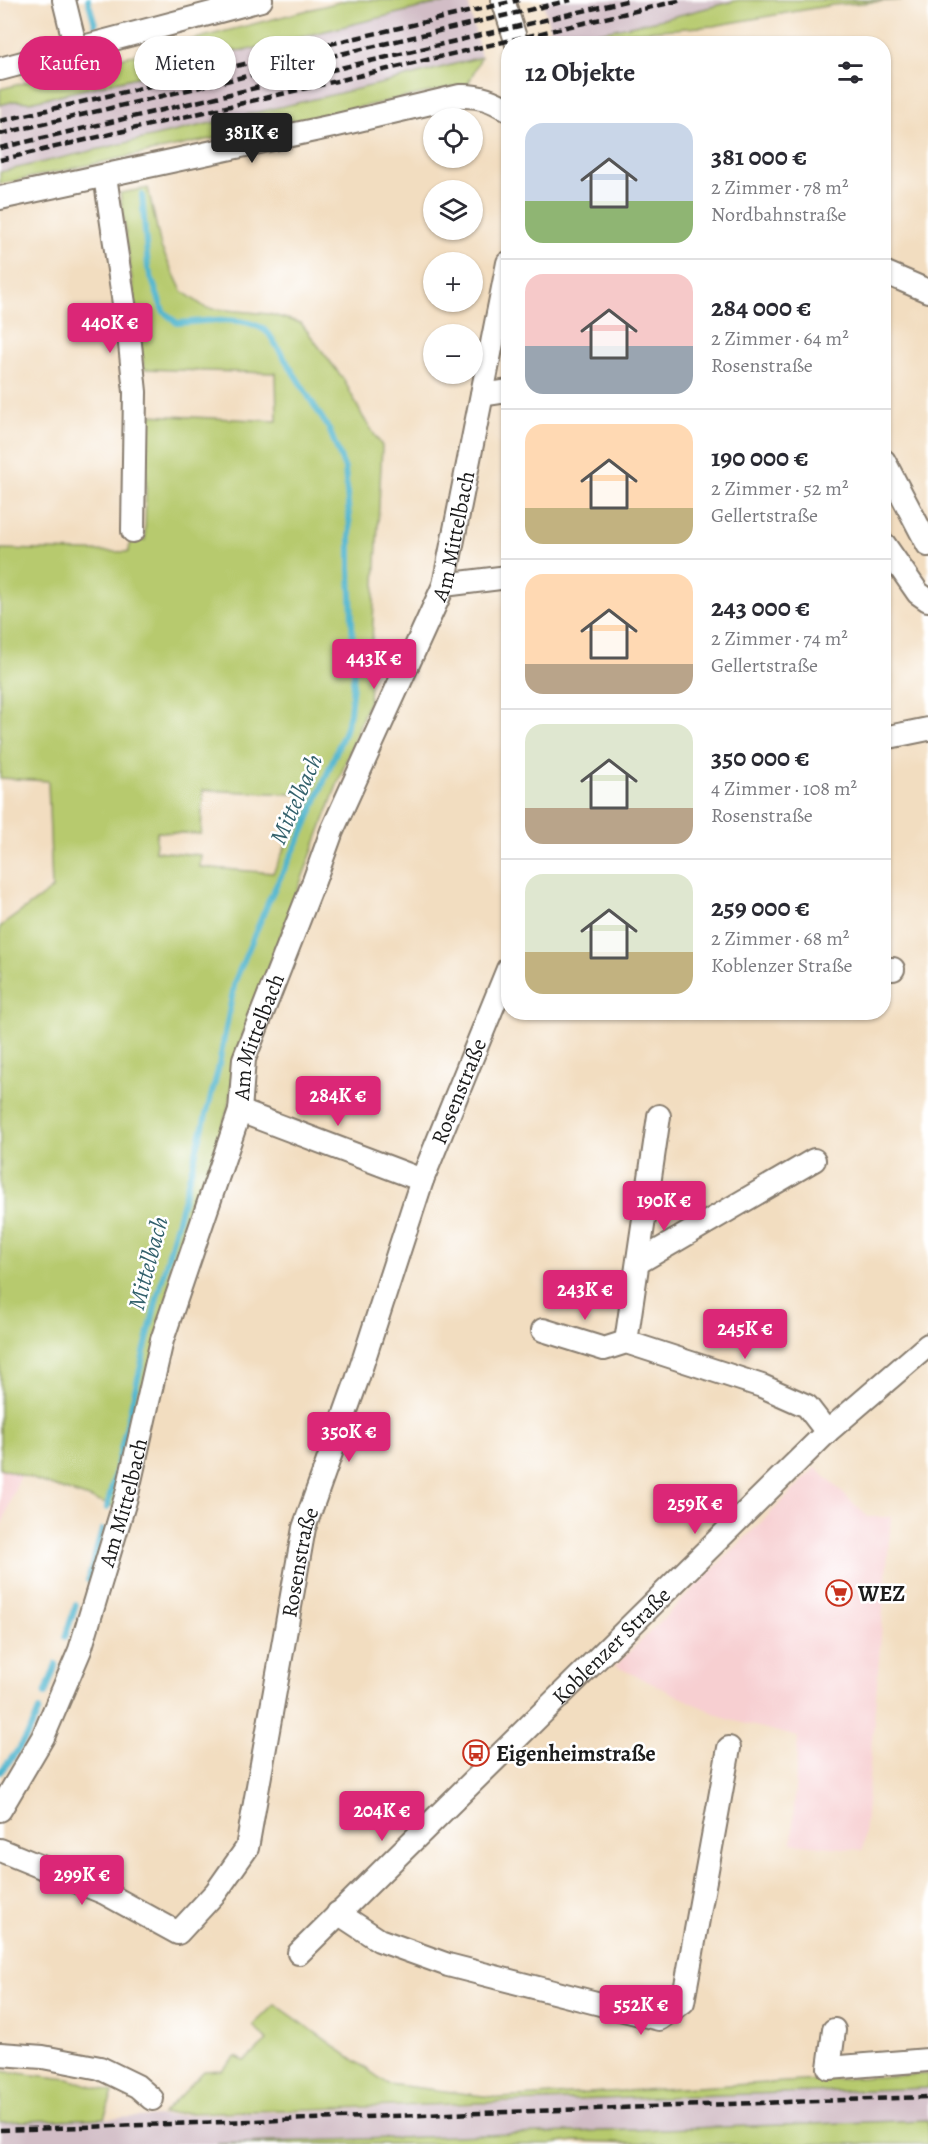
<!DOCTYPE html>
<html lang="de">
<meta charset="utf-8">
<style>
:root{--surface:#fff;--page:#f7f7f7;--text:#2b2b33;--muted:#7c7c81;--line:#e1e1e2;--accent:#db2777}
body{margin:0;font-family:Alegreya,serif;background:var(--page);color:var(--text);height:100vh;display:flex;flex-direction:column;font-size:22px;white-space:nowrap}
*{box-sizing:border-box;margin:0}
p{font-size:20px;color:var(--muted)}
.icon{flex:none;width:33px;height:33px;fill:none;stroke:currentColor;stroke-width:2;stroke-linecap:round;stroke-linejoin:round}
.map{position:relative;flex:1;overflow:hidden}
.details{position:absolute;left:501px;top:36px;width:390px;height:984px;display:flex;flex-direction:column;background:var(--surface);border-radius:24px;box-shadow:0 2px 4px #0004}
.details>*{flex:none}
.top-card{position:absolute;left:18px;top:36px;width:393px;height:54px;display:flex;gap:12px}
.buttons{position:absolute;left:423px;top:108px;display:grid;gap:12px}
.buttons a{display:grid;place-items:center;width:60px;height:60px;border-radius:50%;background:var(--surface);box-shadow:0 2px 4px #0004;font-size:30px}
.price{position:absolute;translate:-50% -51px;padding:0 14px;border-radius:6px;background:var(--accent);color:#fff;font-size:20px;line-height:39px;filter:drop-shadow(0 2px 3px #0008)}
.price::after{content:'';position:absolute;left:50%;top:36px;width:18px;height:14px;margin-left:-9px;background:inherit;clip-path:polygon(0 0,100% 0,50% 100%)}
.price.active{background:#222;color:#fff}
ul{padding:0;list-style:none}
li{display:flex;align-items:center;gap:18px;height:150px;padding:0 24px}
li+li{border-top:2px solid var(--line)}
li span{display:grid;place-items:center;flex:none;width:168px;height:120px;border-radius:18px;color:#555}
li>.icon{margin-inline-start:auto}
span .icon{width:72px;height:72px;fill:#fffc;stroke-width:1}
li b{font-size:26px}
h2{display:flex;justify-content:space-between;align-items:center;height:72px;padding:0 24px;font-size:26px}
.tag{padding:0 21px;border-radius:27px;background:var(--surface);box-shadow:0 2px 4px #0004;font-size:21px;line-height:54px}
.tag.active{background:var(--accent);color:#fff}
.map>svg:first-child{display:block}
.built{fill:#f7cfd1}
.industrial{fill:#d2bdc6}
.green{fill:#b7ca6e;stroke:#6a7345;stroke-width:1.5;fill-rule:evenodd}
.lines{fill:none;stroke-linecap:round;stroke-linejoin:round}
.stream{stroke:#4fb5ce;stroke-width:6}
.minor-casing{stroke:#877c6e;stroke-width:26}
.minor{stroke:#fff;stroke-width:22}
.rail{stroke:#1c1c1c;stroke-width:4.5;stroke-dasharray:9 4.5;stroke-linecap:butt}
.labels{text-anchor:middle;stroke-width:5;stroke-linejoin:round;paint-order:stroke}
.street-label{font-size:22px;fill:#1c1c1c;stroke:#fff}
.poi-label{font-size:22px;font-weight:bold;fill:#1c1c1c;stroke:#fff;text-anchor:start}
.water-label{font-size:24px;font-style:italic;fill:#33616c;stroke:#fff}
</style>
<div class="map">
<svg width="928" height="2144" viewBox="0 0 928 2144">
<rect width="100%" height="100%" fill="#fff"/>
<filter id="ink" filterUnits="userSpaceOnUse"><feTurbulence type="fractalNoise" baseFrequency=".0167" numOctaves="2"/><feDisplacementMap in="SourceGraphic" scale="12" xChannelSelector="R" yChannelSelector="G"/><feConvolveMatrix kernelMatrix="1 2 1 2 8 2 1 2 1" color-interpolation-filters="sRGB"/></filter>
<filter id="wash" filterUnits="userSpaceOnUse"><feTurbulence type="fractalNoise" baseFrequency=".008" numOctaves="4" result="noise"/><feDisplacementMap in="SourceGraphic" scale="24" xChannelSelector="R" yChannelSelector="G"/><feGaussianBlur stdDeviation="1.35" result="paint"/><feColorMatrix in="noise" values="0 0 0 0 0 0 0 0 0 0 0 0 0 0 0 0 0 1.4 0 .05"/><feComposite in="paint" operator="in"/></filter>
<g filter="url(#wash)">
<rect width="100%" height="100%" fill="#f2ddc0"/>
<g class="built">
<path d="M 0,1468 L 20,1475 L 0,1531 Z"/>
<path d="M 816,1468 L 868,1517 L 891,1517 L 863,1850 L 792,1843 L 798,1737 L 727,1719 L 615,1666 Z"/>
</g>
<g class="industrial">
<path d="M 543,0 L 738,0 L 668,18 L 581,36 L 552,40 Z"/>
<path d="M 468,2 L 481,57 L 388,82 L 0,172 L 1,105 L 15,101 L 30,102 L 205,61 L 219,53 L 234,50 L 248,50 L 431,5 Z"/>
<path d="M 928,2088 L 928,2120 L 216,2144 L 0,2144 L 0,2122 Z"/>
</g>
<g class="green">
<path d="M 347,0 L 475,0 L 431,5 L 248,50 C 231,50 220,53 205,61 L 30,102 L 15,101 L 0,105 L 0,89 Z"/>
<path d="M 738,0 L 902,0 L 832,5 L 713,26 L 581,36 L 668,18 Z"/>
<path d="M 481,57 L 468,84 L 0,184 L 0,172 L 388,82 Z"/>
<path d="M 148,188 L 161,247 L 182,291 L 206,308 L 269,314 L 301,323 L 344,380 L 363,417 L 382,446 L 369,700 L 235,1057 L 229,1105 L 158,1338 L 121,1509 L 0,1468 L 0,927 L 52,889 L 48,781 L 0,778 L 0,549 L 129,552 L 130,540 L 145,540 L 147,415 L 277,421 L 276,373 L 144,369 L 120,193 ZM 203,790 L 310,795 L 273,873 L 200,867 L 201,855 L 155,851 L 157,832 L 201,834 Z"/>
<path d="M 275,2004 L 388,2084 L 500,2098 L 928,2074 L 928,2088 L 162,2114 L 204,2071 L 222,2070 L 236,2057 L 244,2061 L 267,2041 L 253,2025 Z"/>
<path d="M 0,2071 L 68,2079 L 113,2092 L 104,2118 L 0,2122 Z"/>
<path d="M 928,2120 L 928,2144 L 671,2144 L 575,2141 L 552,2144 L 216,2144 Z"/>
</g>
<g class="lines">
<g class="stream">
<path d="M 88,0 L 95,24"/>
<path d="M 107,1508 L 157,1298 L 218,1070 L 235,981 L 270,898 L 303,832 L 344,733 L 350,713 L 354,673 L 350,569 L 350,529 L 345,469 L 329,429 L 269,334 C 249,313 205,322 177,323 L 163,311 L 148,268 L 142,195"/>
<path d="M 88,1580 L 102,1530"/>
<path d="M 65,1637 L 76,1605"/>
<path d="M 45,1694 L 56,1664"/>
<path d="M 0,1772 C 17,1753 30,1735 39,1710"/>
</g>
</g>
</g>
<g filter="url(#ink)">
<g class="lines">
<g class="minor-casing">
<g id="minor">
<path d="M 64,0 L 76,49"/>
<path d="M 503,0 L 517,44"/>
<path d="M 0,69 L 261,0"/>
<path d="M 105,176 L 130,344 L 135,392 L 133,531"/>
<path d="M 0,198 L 333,126 L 460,96 C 479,95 493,100 508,110"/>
<path d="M 884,272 L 928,291"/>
<path d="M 482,395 L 508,391"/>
<path d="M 884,461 L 928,545"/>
<path d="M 884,544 L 918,593 L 928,600"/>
<path d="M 444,585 L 508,577"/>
<path d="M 884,738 L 928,729"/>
<path d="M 884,969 L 893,969"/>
<path d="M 240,1111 L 422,1180"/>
<path d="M 639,1262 L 814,1160"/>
<path d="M 543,1330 L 604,1349 L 626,1342 L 762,1386 L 807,1406 L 827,1432"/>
<path d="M 626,1342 L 659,1116"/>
<path id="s1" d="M 0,1810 L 43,1737 L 80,1650 L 127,1494 L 162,1340 L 240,1111 L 244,1059 L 314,881 L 332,831 L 444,585 L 508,263"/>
<path id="s2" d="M 0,1850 L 105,1893 L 178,1933 L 216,1892 L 247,1848 L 304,1528 L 357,1380 L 422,1180 L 508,969"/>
<path d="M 338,1913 L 379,1940 L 448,1965 L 659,2019 L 683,2002 L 729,1748"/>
<path id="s3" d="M 299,1953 L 827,1432 L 928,1345"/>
<path d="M 834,2030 L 829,2068 L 928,2060"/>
<path d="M 0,2054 L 43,2057 L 100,2068 L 137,2086 L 152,2099"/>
</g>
</g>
<use href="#minor" class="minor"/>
<g class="rail">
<path d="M 0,121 L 519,0"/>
<path d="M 0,134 L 571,0"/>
<path d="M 0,148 L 630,0"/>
<path d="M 0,160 L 682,0"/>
<path d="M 0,2130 L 928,2097"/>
</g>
</g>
</g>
<defs>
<g id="supermarket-ring" transform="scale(1.35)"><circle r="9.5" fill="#fff" stroke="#c8321e" stroke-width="1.5"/><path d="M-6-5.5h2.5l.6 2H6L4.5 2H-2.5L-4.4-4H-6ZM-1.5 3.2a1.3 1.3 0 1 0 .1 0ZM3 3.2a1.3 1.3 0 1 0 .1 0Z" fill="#c8321e"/></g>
<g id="bus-ring" transform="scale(1.35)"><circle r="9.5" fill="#fff" stroke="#c8321e" stroke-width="1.5"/><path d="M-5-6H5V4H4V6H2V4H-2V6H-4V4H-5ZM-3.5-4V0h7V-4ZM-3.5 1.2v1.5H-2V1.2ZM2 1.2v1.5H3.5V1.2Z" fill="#c8321e"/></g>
</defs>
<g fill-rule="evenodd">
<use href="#supermarket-ring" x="839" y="1593"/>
<use href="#bus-ring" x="476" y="1753"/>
</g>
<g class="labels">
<g class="street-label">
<text dy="8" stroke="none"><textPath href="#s1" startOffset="1359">Am Mittelbach</textPath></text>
<text dy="8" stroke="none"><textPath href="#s1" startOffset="819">Am Mittelbach</textPath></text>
<text dy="8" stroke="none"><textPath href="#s2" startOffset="1095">Rosenstraße</textPath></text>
<text dy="8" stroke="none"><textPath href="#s1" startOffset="333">Am Mittelbach</textPath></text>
<text dy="8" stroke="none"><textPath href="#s2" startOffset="597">Rosenstraße</textPath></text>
<text dy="8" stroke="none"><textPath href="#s3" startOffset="438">Koblenzer Straße</textPath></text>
</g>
<g class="poi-label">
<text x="858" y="1601">WEZ</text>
<text x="496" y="1761">Eigenheimstraße</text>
</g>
<g class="water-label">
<text transform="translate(296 799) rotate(-66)" y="8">Mittelbach</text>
<text transform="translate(148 1263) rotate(-75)" y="8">Mittelbach</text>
</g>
</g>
</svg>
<div class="buttons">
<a><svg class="icon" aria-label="locate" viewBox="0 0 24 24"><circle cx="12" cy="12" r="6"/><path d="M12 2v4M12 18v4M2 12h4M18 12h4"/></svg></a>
<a><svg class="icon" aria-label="layers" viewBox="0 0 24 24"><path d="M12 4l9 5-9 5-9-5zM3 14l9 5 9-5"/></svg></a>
<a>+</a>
<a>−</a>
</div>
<b class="price active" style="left:252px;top:164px">381K €</b>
<b class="price" style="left:110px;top:354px">440K €</b>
<b class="price" style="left:374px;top:690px">443K €</b>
<b class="price" style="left:338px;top:1127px">284K €</b>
<b class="price" style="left:664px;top:1232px">190K €</b>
<b class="price" style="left:585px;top:1321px">243K €</b>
<b class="price" style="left:745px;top:1360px">245K €</b>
<b class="price" style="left:349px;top:1463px">350K €</b>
<b class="price" style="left:695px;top:1535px">259K €</b>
<b class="price" style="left:382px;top:1842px">204K €</b>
<b class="price" style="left:82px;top:1906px">299K €</b>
<b class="price" style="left:641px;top:2036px">552K €</b>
<div class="top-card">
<a class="tag active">Kaufen</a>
<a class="tag">Mieten</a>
<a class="tag">Filter</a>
</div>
<section class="details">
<h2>12 Objekte<svg class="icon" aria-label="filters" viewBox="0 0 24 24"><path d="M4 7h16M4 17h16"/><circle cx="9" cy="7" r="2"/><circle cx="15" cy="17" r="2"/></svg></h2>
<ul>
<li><span style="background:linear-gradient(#c9d6e8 65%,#8fb573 0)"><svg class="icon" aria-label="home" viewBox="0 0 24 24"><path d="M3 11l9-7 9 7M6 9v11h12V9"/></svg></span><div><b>381 000 €</b><p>2 Zimmer · 78 m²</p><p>Nordbahnstraße</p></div></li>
<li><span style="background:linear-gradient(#f6c9c9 60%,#9aa5b1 0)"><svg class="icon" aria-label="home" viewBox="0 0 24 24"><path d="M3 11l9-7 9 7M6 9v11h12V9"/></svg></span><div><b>284 000 €</b><p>2 Zimmer · 64 m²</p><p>Rosenstraße</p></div></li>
<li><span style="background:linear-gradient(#ffd9b3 70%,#c2b280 0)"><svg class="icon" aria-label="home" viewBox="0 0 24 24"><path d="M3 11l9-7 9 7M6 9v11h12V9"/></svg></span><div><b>190 000 €</b><p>2 Zimmer · 52 m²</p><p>Gellertstraße</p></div></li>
<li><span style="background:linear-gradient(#ffd9b3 75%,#b9a48a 0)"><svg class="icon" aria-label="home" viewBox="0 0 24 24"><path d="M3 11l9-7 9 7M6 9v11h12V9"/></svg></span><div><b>243 000 €</b><p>2 Zimmer · 74 m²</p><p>Gellertstraße</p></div></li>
<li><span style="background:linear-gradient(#dfe7d0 70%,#b9a48a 0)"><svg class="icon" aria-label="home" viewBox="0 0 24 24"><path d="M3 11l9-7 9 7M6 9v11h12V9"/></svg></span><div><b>350 000 €</b><p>4 Zimmer · 108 m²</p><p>Rosenstraße</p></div></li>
<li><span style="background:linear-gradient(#dfe7d0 65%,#c2b280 0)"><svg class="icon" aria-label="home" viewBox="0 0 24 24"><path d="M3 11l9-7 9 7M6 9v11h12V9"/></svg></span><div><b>259 000 €</b><p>2 Zimmer · 68 m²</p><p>Koblenzer Straße</p></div></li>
</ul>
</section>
</div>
